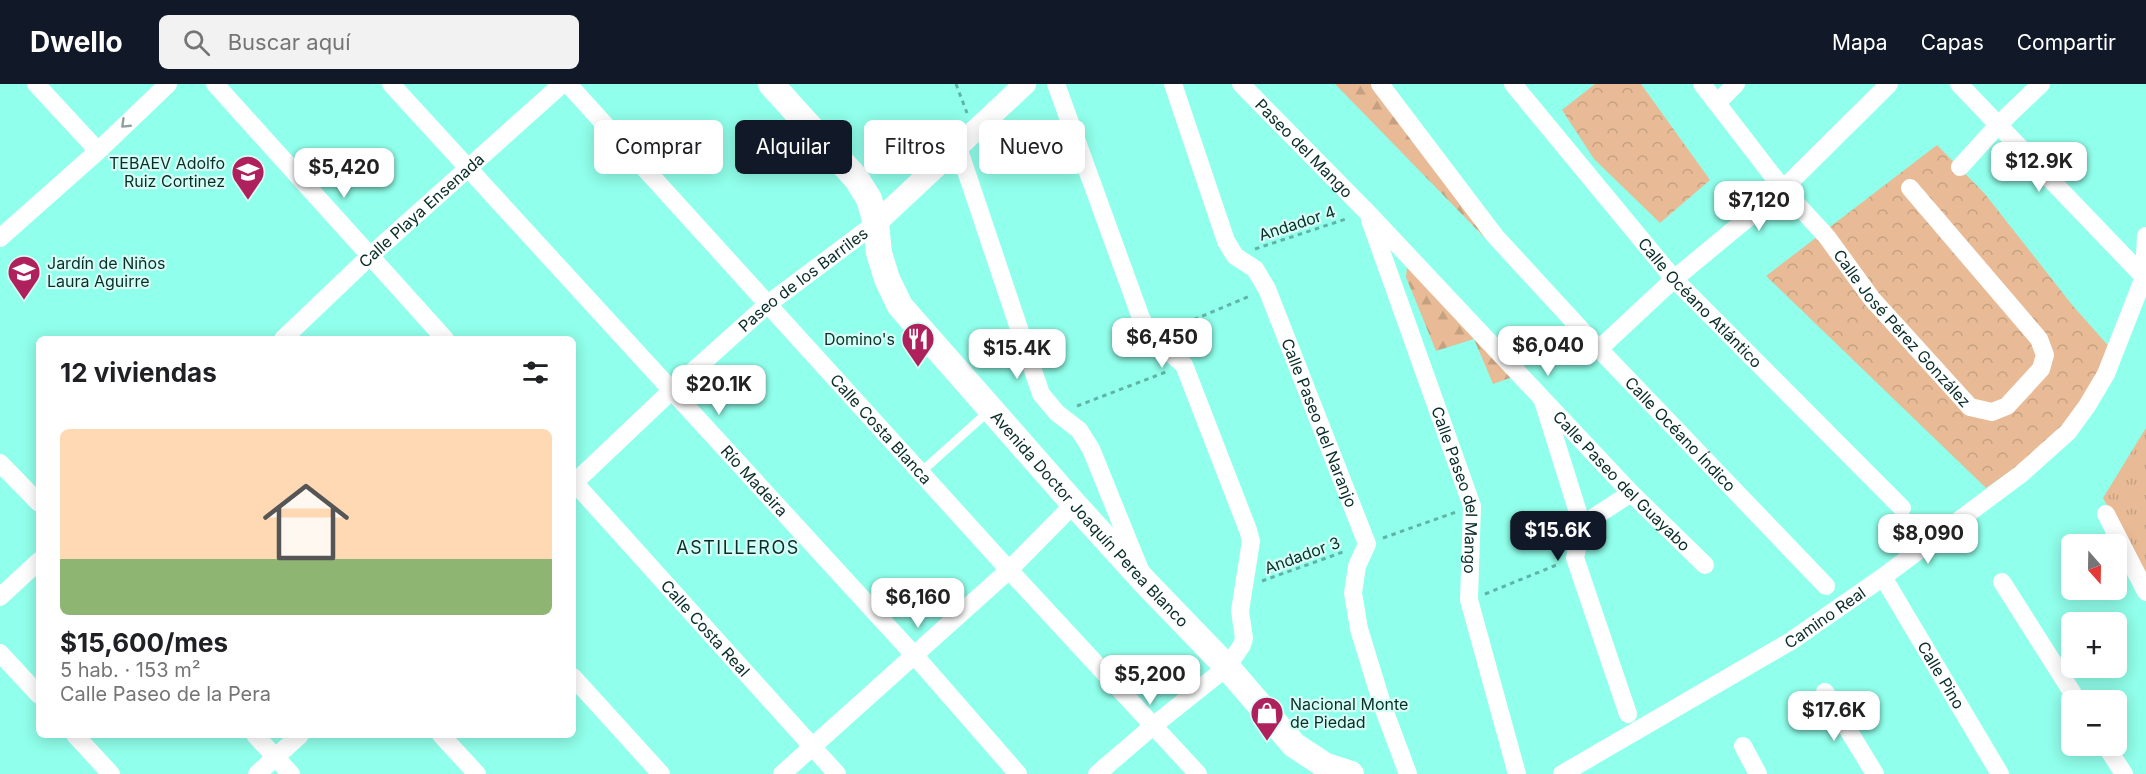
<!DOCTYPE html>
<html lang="es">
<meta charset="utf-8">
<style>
:root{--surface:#fff;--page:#f2f2f2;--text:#202124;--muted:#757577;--line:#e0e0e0;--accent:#111827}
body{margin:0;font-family:Inter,sans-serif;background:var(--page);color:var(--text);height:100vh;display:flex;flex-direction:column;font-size:22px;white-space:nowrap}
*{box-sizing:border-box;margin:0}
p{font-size:20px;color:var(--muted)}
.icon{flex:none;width:33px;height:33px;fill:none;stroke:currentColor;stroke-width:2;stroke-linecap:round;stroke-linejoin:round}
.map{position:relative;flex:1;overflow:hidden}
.side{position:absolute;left:36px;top:252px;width:540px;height:402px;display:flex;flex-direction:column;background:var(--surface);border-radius:9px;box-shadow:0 3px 15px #0003}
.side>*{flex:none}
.banner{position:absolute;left:594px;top:36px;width:570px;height:54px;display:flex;gap:12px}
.needle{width:39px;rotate:160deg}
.controls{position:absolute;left:2061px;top:450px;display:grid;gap:12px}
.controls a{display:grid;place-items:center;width:66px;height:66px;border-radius:9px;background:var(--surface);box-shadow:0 3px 15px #0003;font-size:30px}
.price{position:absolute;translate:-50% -51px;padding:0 14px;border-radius:12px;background:#fff;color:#222;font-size:20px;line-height:39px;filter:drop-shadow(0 2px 3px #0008)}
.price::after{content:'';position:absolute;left:50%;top:36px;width:18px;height:14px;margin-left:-9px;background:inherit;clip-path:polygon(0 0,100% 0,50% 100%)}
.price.current{background:var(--accent);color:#fff}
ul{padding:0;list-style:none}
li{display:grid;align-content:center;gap:12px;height:318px;padding:0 24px}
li+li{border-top:2px solid var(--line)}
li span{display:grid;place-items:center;height:186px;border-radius:9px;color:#555}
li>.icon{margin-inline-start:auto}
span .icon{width:108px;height:108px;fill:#fffc;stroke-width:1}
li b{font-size:26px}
h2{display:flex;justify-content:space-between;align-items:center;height:72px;padding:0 24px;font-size:26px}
.pill{padding:0 21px;border-radius:9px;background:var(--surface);box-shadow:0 3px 15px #0003;font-size:21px;line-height:54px}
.pill.current{background:var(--accent);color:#fff}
header{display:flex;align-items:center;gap:36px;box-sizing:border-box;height:84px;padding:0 30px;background:var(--accent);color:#fff}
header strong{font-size:28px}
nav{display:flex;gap:33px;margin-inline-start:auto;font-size:21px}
.search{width:420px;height:54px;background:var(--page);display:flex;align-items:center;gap:15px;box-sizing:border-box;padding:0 21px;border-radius:9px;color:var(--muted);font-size:22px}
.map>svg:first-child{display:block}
.grass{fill:url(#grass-tufts)}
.forest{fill:url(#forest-firs)}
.park{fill:url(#park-crowns)}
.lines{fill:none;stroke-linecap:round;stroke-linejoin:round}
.path{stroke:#60b4a6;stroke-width:3;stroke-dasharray:4.5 4.5;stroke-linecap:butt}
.service{stroke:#fff;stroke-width:9}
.minor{stroke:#fff;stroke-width:18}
.tertiary{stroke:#fff;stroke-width:22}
.secondary{stroke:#fff;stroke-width:26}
.oneway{stroke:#90a19f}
.labels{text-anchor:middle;stroke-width:4.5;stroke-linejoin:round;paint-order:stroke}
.street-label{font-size:16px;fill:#092e29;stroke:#d6fef6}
.poi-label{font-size:16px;fill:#092e29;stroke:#d6fef6;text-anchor:end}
.neighbourhood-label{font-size:18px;letter-spacing:1.5px;fill:#092e29;stroke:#d6fef6}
</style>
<header>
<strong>Dwello</strong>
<div class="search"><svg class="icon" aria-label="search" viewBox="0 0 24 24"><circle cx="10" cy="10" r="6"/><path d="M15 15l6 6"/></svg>Buscar aquí</div>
<nav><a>Mapa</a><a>Capas</a><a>Compartir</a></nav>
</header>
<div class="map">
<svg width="2146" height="690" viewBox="0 0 2146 690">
<defs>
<pattern id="grass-tufts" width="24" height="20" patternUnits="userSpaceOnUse" patternTransform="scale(1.5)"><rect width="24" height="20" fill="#e8bb96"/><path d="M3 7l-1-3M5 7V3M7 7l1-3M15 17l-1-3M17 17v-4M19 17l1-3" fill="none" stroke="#c6a181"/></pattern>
<pattern id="forest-firs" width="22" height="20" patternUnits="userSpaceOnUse" patternTransform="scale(1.5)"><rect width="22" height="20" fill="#e8bb96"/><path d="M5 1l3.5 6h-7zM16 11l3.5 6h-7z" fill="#c6a181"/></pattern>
<pattern id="park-crowns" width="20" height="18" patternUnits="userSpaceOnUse" patternTransform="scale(1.5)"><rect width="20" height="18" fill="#e8bb96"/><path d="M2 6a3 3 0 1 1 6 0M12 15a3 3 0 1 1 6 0" fill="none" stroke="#c6a181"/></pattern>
</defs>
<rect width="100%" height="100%" fill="#90ffeb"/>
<path class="grass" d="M 2146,344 L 2146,490 L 2103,414 Z"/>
<g class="forest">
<path d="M 1335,0 L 1387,0 L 1486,155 Z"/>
<path d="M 1407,183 L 1527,288 L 1493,300 L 1474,255 L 1436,267 L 1406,193 Z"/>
</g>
<g class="park">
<path d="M 1595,0 L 1641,0 L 1710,96 L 1660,139 L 1594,75 L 1562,26 Z"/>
<path d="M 1937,61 L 1985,110 L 2073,222 L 2113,267 L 2064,350 L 1986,404 L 1766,192 Z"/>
</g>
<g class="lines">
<g class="path">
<path d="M 956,0 L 967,29"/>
<path d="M 1255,165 L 1349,134"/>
<path d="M 1169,246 L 1252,211"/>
<path d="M 1077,322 L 1166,288"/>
<path d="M 1383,454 L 1456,428"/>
<path d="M 1262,497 L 1343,468"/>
<path d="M 1485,510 L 1559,480"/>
</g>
<path class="service" d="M 921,388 L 989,327"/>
<g class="minor">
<path d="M 36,0 L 98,67"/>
<path d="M 215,0 L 445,255"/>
<path id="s1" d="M 391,0 L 915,572 L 1018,690"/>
<path id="s2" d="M 568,0 L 1009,486 L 1198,690"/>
<path d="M 1056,0 L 1141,234 L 1152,253 L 1184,281 L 1248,446 L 1251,457 L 1240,527 L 1244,554 L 1242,561 L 1227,583 L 1153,642 L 1097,690"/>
<path id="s3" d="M 1173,0 L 1226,157 L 1235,172 L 1255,185 L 1267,205 L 1367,460 L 1357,482 L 1353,509 L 1359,545 L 1383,623 L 1408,690"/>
<path id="s4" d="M 1241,0 L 1367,128 L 1631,409 L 1705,481"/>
<path id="s5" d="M 1380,0 L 1495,152 L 1599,265 L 1826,502"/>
<path id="s6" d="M 1513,0 L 1674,195 L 1902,424"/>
<path id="s7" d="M 1702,0 L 1783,105 L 1827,153 L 1872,215 L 1970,323 L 1992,328 L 2007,322 L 2041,285 L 2045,271 L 2039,255 L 1910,104"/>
<path d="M 1959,0 L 2144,193"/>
<path d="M 1717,19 L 1736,0"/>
<path d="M 958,63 L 1041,310 L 1057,329 L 1079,346 L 1091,365 L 1140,486"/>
<path d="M 1960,83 L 1999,40 L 2041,0"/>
<path id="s8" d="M 1370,136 L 1472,422 L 1469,516 L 1517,690"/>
<path d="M 0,154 L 98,67 L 168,0"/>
<path id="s9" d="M 283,255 L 370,172 L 562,0"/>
<path d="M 1599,265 L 1674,195 L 1783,105 L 1889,0"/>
<path d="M 1543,317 L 1582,441 L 1575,474 L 1628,630"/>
<path d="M 0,379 L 39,419"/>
<path id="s10" d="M 573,397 L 837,690"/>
<path id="s11" d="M 573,400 L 671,307 L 768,220 L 876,139"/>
<path d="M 2106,430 L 2146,508"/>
<path d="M 1582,441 L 1631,409"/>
<path id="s12" d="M 1883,493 L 2000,690"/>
<path d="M 2002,498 L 2077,616"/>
<path d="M 0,513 L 39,477"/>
<path d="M 0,569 L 39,611"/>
<path d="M 573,593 L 661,690"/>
<path d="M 1825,608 L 1875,690"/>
<path d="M 75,651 L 111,690"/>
<path d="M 255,651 L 291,690"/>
<path d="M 441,651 L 477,690"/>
<path d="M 1743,662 L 1758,690"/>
<path d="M 2106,662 L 2124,690"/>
<path d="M 257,690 L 300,651"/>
<path d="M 782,690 L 1009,486 L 1074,420"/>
<path id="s13" d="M 1562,690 L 1791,557 L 1883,493 L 2021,390 L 2068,348 L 2087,322 L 2106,290 L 2144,193 L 2146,152"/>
</g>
<path class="tertiary" d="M 876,139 L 1025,0"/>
<path class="secondary" id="s14" d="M 771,0 L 856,94 L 869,115 L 876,139 L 879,169 L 887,195 L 900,222 L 1074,420 L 1145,498 L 1227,583 L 1294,661 L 1326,682 L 1351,690"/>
</g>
<defs><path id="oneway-chevron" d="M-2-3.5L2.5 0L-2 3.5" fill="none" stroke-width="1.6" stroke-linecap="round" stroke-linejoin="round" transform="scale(1.5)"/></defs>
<use class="oneway" href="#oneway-chevron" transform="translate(125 40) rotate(136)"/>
<defs>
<g id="school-pin" transform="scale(1.725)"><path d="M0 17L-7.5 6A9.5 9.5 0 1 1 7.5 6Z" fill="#ae215d" stroke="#d6fef6"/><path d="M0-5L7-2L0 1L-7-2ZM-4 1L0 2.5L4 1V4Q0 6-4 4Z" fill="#fff"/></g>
<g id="restaurant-pin" transform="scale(1.725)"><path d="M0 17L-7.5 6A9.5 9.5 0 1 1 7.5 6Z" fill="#ae215d" stroke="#d6fef6"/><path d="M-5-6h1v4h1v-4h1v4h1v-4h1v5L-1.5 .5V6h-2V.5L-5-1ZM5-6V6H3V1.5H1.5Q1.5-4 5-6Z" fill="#fff"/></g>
<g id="shop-pin" transform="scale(1.725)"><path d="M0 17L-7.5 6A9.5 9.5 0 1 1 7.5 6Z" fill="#ae215d" stroke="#d6fef6"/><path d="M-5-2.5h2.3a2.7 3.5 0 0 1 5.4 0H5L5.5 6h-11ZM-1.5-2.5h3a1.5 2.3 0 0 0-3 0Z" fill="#fff"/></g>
</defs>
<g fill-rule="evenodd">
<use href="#school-pin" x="248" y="88"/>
<use href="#school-pin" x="24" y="188"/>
<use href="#restaurant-pin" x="918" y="255"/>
<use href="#shop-pin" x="1267" y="629"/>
</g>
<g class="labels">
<g class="street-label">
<text dy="6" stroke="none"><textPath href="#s4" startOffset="90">Paseo del Mango</textPath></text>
<text dy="6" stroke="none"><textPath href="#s9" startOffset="189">Calle Playa Ensenada</textPath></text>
<text transform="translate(1297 139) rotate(-18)" y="6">Andador 4</text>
<text dy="6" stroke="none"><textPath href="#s11" startOffset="308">Paseo de los Barriles</textPath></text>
<text dy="6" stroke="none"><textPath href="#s6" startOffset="288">Calle Océano Atlántico</textPath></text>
<text dy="6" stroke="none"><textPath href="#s7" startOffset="316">Calle José Pérez González</textPath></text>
<text dy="6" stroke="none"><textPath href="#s3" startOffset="374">Calle Paseo del Naranjo</textPath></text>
<text dy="6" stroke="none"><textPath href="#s2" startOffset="466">Calle Costa Blanca</textPath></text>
<text dy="6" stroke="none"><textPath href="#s5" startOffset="462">Calle Océano Índico</textPath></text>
<text dy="6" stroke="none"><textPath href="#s1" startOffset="538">Río Madeira</textPath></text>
<text dy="6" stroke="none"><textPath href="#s4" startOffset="550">Calle Paseo del Guayabo</textPath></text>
<text dy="6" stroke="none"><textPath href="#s8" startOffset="285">Calle Paseo del Mango</textPath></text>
<text dy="6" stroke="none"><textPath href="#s14" startOffset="549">Avenida Doctor Joaquín Perea Blanco</textPath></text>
<text transform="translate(1302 471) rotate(-20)" y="6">Andador 3</text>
<text dy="6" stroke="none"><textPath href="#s13" startOffset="306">Camino Real</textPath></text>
<text dy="6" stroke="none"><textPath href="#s10" startOffset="198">Calle Costa Real</textPath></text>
<text dy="6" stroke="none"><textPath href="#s12" startOffset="114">Calle Pino</textPath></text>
</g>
<g class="poi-label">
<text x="225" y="85">TEBAEV Adolfo<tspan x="225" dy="18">Ruiz Cortinez</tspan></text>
<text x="47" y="185" text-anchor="start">Jardín de Niños<tspan x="47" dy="18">Laura Aguirre</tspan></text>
<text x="895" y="261">Domino's</text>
<text x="1290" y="626" text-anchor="start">Nacional Monte<tspan x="1290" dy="18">de Piedad</tspan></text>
</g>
<g class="neighbourhood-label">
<text x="738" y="470">ASTILLEROS</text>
</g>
</g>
</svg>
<div class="controls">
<a><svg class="needle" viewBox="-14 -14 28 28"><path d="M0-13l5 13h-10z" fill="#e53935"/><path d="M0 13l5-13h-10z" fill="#757577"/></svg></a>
<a>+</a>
<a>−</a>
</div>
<b class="price" style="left:2039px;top:109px">$12.9K</b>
<b class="price" style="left:344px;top:115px">$5,420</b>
<b class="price" style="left:1759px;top:148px">$7,120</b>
<b class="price" style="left:1162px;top:285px">$6,450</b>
<b class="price" style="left:1548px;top:293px">$6,040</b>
<b class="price" style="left:1017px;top:296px">$15.4K</b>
<b class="price" style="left:719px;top:332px">$20.1K</b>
<b class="price current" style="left:1558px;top:478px">$15.6K</b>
<b class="price" style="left:1928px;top:481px">$8,090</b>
<b class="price" style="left:918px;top:545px">$6,160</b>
<b class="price" style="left:1150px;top:622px">$5,200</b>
<b class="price" style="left:1834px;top:658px">$17.6K</b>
<div class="banner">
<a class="pill">Comprar</a>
<a class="pill current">Alquilar</a>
<a class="pill">Filtros</a>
<a class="pill">Nuevo</a>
</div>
<section class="side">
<h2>12 viviendas<svg class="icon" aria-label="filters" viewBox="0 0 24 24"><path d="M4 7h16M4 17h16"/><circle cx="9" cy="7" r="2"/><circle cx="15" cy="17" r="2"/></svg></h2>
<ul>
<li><span style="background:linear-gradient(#ffd9b3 70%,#8fb573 0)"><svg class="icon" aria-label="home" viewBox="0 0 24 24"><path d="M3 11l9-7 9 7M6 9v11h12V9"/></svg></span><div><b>$15,600/mes</b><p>5 hab. · 153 m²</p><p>Calle Paseo de la Pera</p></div></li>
</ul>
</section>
</div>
